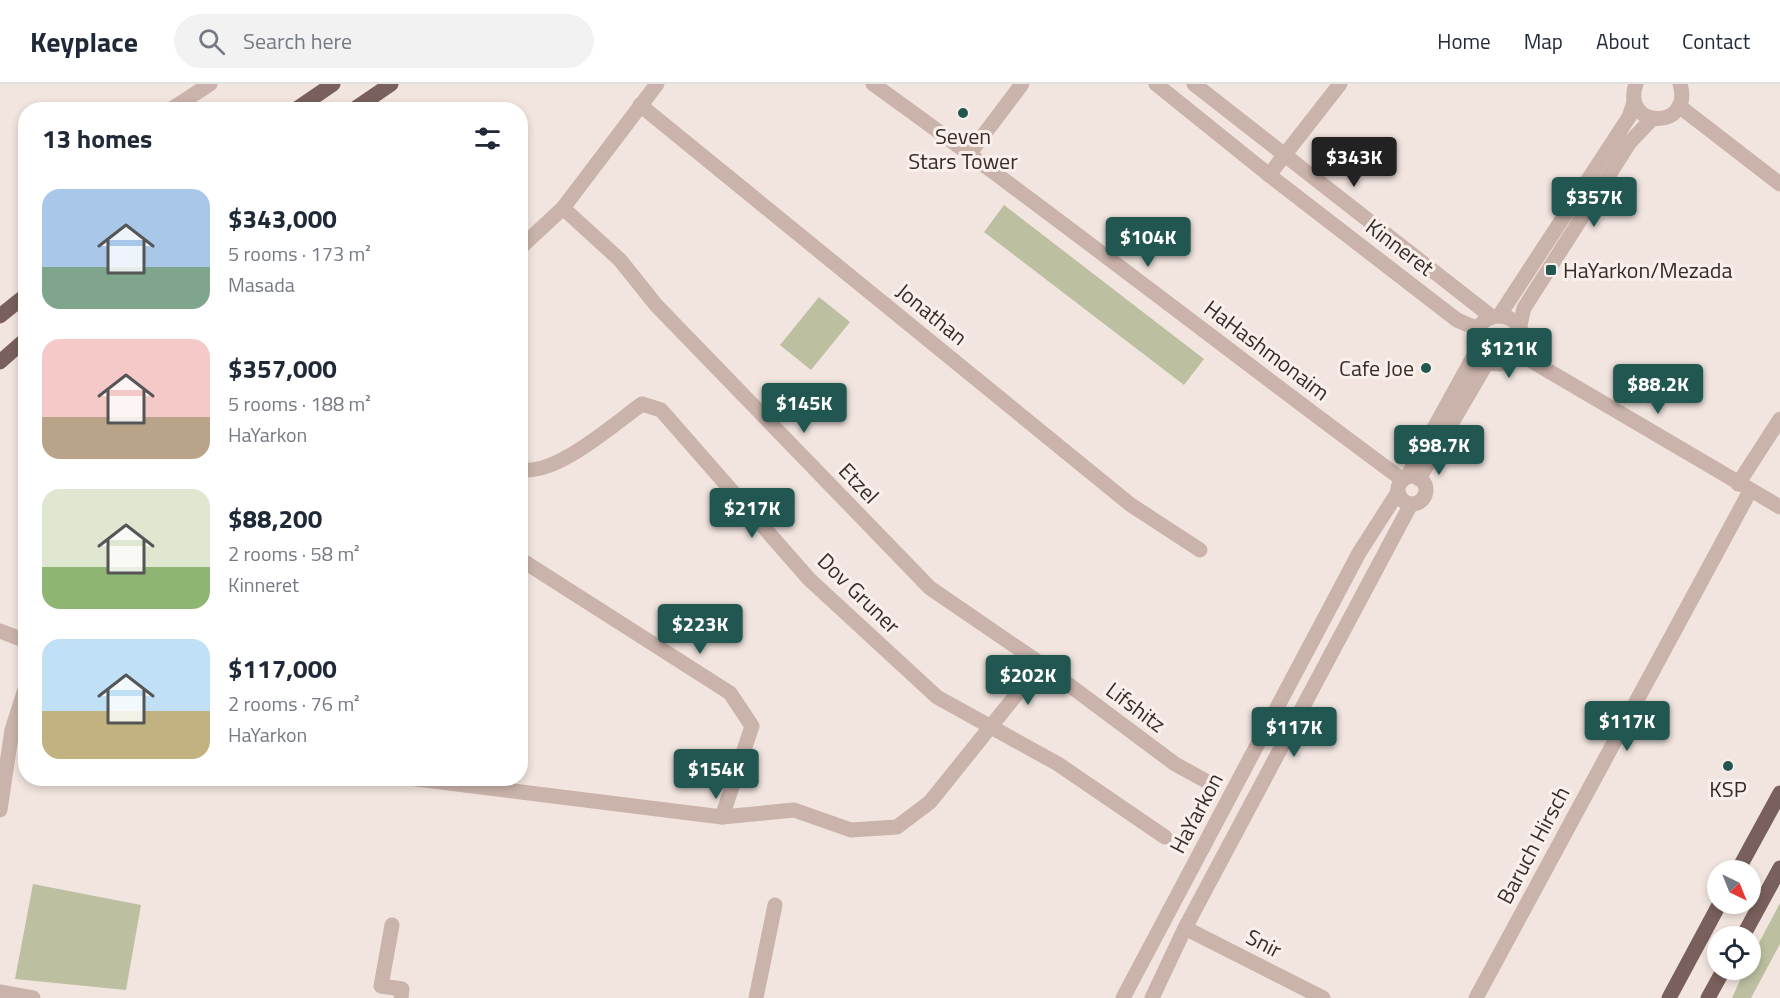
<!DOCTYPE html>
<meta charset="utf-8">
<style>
:root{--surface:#fff;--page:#f2f2f3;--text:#1f2937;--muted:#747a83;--line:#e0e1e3;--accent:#215750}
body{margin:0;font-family:"Titillium Web",sans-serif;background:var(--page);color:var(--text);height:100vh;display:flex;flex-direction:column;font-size:22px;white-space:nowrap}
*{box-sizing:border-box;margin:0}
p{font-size:20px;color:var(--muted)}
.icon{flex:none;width:33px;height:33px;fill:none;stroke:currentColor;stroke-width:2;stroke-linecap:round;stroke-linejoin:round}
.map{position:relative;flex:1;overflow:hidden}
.side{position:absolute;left:18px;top:18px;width:510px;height:684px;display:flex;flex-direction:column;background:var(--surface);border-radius:24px;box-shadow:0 3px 9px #0003}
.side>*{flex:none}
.needle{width:39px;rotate:137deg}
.controls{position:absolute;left:1707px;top:776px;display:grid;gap:12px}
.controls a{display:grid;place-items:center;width:54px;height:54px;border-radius:50%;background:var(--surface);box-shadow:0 3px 9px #0003;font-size:30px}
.price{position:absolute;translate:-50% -51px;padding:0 14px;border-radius:6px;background:var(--accent);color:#fff;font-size:20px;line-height:39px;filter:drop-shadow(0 2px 3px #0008)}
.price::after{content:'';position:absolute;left:50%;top:36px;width:18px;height:14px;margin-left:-9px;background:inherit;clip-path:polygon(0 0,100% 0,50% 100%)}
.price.on{background:#222;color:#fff}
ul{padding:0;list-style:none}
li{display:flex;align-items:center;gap:18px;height:150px;padding:0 24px}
li span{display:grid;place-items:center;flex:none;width:168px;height:120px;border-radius:18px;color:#555}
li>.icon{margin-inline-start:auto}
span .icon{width:72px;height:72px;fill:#fffc;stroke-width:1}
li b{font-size:26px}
h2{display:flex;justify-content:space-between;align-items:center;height:72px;padding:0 24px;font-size:26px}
header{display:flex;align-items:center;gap:36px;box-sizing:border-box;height:84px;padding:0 30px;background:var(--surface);border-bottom:2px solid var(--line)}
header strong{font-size:28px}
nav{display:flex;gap:33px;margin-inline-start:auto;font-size:21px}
.search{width:420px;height:54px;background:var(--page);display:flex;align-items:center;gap:15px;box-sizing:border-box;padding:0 21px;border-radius:33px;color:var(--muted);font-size:22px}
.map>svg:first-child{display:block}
.green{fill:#bcc0a0}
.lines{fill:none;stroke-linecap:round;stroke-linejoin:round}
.minor{stroke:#cab3ab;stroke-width:15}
.major{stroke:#79605c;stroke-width:15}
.poi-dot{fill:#215750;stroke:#f9f0ec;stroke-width:2}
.labels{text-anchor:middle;stroke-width:6;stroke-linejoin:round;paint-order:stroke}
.poi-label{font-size:22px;fill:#382c2a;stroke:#f9f0ec}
.street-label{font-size:22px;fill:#382c2a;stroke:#f9f0ec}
</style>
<header>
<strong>Keyplace</strong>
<div class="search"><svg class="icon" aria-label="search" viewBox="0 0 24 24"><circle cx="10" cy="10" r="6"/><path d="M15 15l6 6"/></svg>Search here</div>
<nav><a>Home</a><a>Map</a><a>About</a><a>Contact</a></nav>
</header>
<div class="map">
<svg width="1780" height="914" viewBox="0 0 1780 914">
<rect width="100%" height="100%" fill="#f2e5df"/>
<g class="green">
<path d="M 1004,121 L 1204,275 L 1184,301 L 984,148 Z"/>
<path d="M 819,213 L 850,238 L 811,286 L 780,261 Z"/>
<path d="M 33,800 L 141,821 L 126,906 L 15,895 Z"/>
<path d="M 1780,819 L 1780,860 L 1751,914 L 1732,914 L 1745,885 L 1750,885 L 1751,874 Z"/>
</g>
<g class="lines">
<g class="minor">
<path d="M 873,0 C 1052,128 1225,265 1403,396"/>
<path d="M 1156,0 L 1269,91 L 1457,236 L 1478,245"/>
<path d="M 1194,0 L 1492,233"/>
<path d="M 1636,0 C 1620,45 1694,47 1680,0"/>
<path d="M 640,21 L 1131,421 L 1200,466"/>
<path d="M 1679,22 L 1780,100"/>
<path d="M 170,26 L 210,0"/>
<path d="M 970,69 L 1022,0"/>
<path d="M 1269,91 L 1340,0"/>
<path d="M 563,124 L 620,176 L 656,221 L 930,504 L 1041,580 L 1175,680 L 1206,697"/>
<path d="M 520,164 L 563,124 L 657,0"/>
<path d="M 1499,232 L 1629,33 L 1634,18"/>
<circle cx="1499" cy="256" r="24"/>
<path d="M 1519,245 L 1524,224 L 1630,58 L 1652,35"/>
<path d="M 1518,269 L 1780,423"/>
<path d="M 520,385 C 554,394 615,339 642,320 L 661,326 L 809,495 L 937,613 L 1058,680 L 1165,753"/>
<circle cx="1412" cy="406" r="14"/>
<path d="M 1407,393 L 1477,266"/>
<path d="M 1419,395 L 1488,277"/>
<path d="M 1738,400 L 1780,335"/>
<path d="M 520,475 L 730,609 L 752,642 L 722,733"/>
<path d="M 0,547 L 26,557"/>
<path d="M 409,694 L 722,733 L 794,726 L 851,746 L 897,743 L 930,718 L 1041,580"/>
<path d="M 0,726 L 12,646 L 26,602"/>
<path d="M 392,841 L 381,902 L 402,905 L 401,914"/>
<path d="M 1185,844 L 1323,914"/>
<path d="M 0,908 L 33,914"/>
<path d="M 756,914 L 775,821"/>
<path d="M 1123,914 L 1359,469 L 1398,408"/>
<path d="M 1152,914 L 1185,844 L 1411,420"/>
<path d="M 1476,914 L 1750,407"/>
</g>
<g class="major">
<path d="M 295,26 L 333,0"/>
<path d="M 353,26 L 391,0"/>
<path d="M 0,232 L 26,211"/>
<path d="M 0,278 L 26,255"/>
<path d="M 1738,786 L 1780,709"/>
<path d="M 1743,852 L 1780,784"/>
<path d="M 1669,914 L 1720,819"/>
<path d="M 1708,914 L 1724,885"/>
</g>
</g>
<g class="poi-dot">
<circle cx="963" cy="29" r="6"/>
<rect x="1545" y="180" width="12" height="12" rx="3"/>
<circle cx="1426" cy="284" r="6"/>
<circle cx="1728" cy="682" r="6"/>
</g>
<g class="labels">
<g class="poi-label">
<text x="963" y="60">Seven<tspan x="963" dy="25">Stars Tower</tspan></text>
<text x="1563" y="194" text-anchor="start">HaYarkon/Mezada</text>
<text x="1414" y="292" text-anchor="end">Cafe Joe</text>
<text x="1728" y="713">KSP</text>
</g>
<g class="street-label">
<text transform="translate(1400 163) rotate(37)" y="8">Kinneret</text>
<text transform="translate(932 230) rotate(39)" y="8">Jonathan</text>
<text transform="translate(1267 266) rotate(37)" y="8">HaHashmonaim</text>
<text transform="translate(859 399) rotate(46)" y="8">Etzel</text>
<text transform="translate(859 509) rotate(44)" y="8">Dov Gruner</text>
<text transform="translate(1136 623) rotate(37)" y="8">Lifshitz</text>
<text transform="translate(1196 729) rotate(-62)" y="8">HaYarkon</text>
<text transform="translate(1533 761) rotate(-62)" y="8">Baruch Hirsch</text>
<text transform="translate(1264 859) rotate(27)" y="8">Snir</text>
</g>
</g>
</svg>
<div class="controls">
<a><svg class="needle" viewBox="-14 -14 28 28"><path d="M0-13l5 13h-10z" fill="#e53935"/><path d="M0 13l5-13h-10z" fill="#747a83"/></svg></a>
<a><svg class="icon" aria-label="locate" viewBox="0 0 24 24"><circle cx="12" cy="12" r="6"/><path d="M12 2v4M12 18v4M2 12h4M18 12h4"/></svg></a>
</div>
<b class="price on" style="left:1354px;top:104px">$343K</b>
<b class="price" style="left:1594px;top:144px">$357K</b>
<b class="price" style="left:1148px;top:184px">$104K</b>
<b class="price" style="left:1509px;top:295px">$121K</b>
<b class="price" style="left:1658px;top:331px">$88.2K</b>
<b class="price" style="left:804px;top:350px">$145K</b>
<b class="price" style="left:1439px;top:392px">$98.7K</b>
<b class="price" style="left:752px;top:455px">$217K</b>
<b class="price" style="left:700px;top:571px">$223K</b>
<b class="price" style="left:1028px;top:622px">$202K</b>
<b class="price" style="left:1627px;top:668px">$117K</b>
<b class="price" style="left:1294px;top:674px">$117K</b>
<b class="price" style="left:716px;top:716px">$154K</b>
<section class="side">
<h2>13 homes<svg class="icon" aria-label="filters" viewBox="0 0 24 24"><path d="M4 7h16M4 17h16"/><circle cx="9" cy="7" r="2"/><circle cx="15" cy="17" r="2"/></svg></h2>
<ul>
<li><span style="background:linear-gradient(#a9c7e8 65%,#7fa58c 0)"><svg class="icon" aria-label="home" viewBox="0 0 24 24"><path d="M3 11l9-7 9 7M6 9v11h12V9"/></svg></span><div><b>$343,000</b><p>5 rooms · 173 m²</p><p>Masada</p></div></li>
<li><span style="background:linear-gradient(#f6c9c9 65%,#b9a48a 0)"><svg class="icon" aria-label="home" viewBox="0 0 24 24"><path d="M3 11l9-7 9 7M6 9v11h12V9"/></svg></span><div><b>$357,000</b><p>5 rooms · 188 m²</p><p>HaYarkon</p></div></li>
<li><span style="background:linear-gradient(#dfe7d0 65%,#8fb573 0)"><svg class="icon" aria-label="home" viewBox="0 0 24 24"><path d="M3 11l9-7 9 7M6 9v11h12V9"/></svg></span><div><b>$88,200</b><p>2 rooms · 58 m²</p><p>Kinneret</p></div></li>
<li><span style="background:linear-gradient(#bfe0f5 60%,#c2b280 0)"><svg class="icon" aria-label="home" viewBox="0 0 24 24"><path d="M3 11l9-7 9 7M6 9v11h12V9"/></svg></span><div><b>$117,000</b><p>2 rooms · 76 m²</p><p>HaYarkon</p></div></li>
</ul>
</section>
</div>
